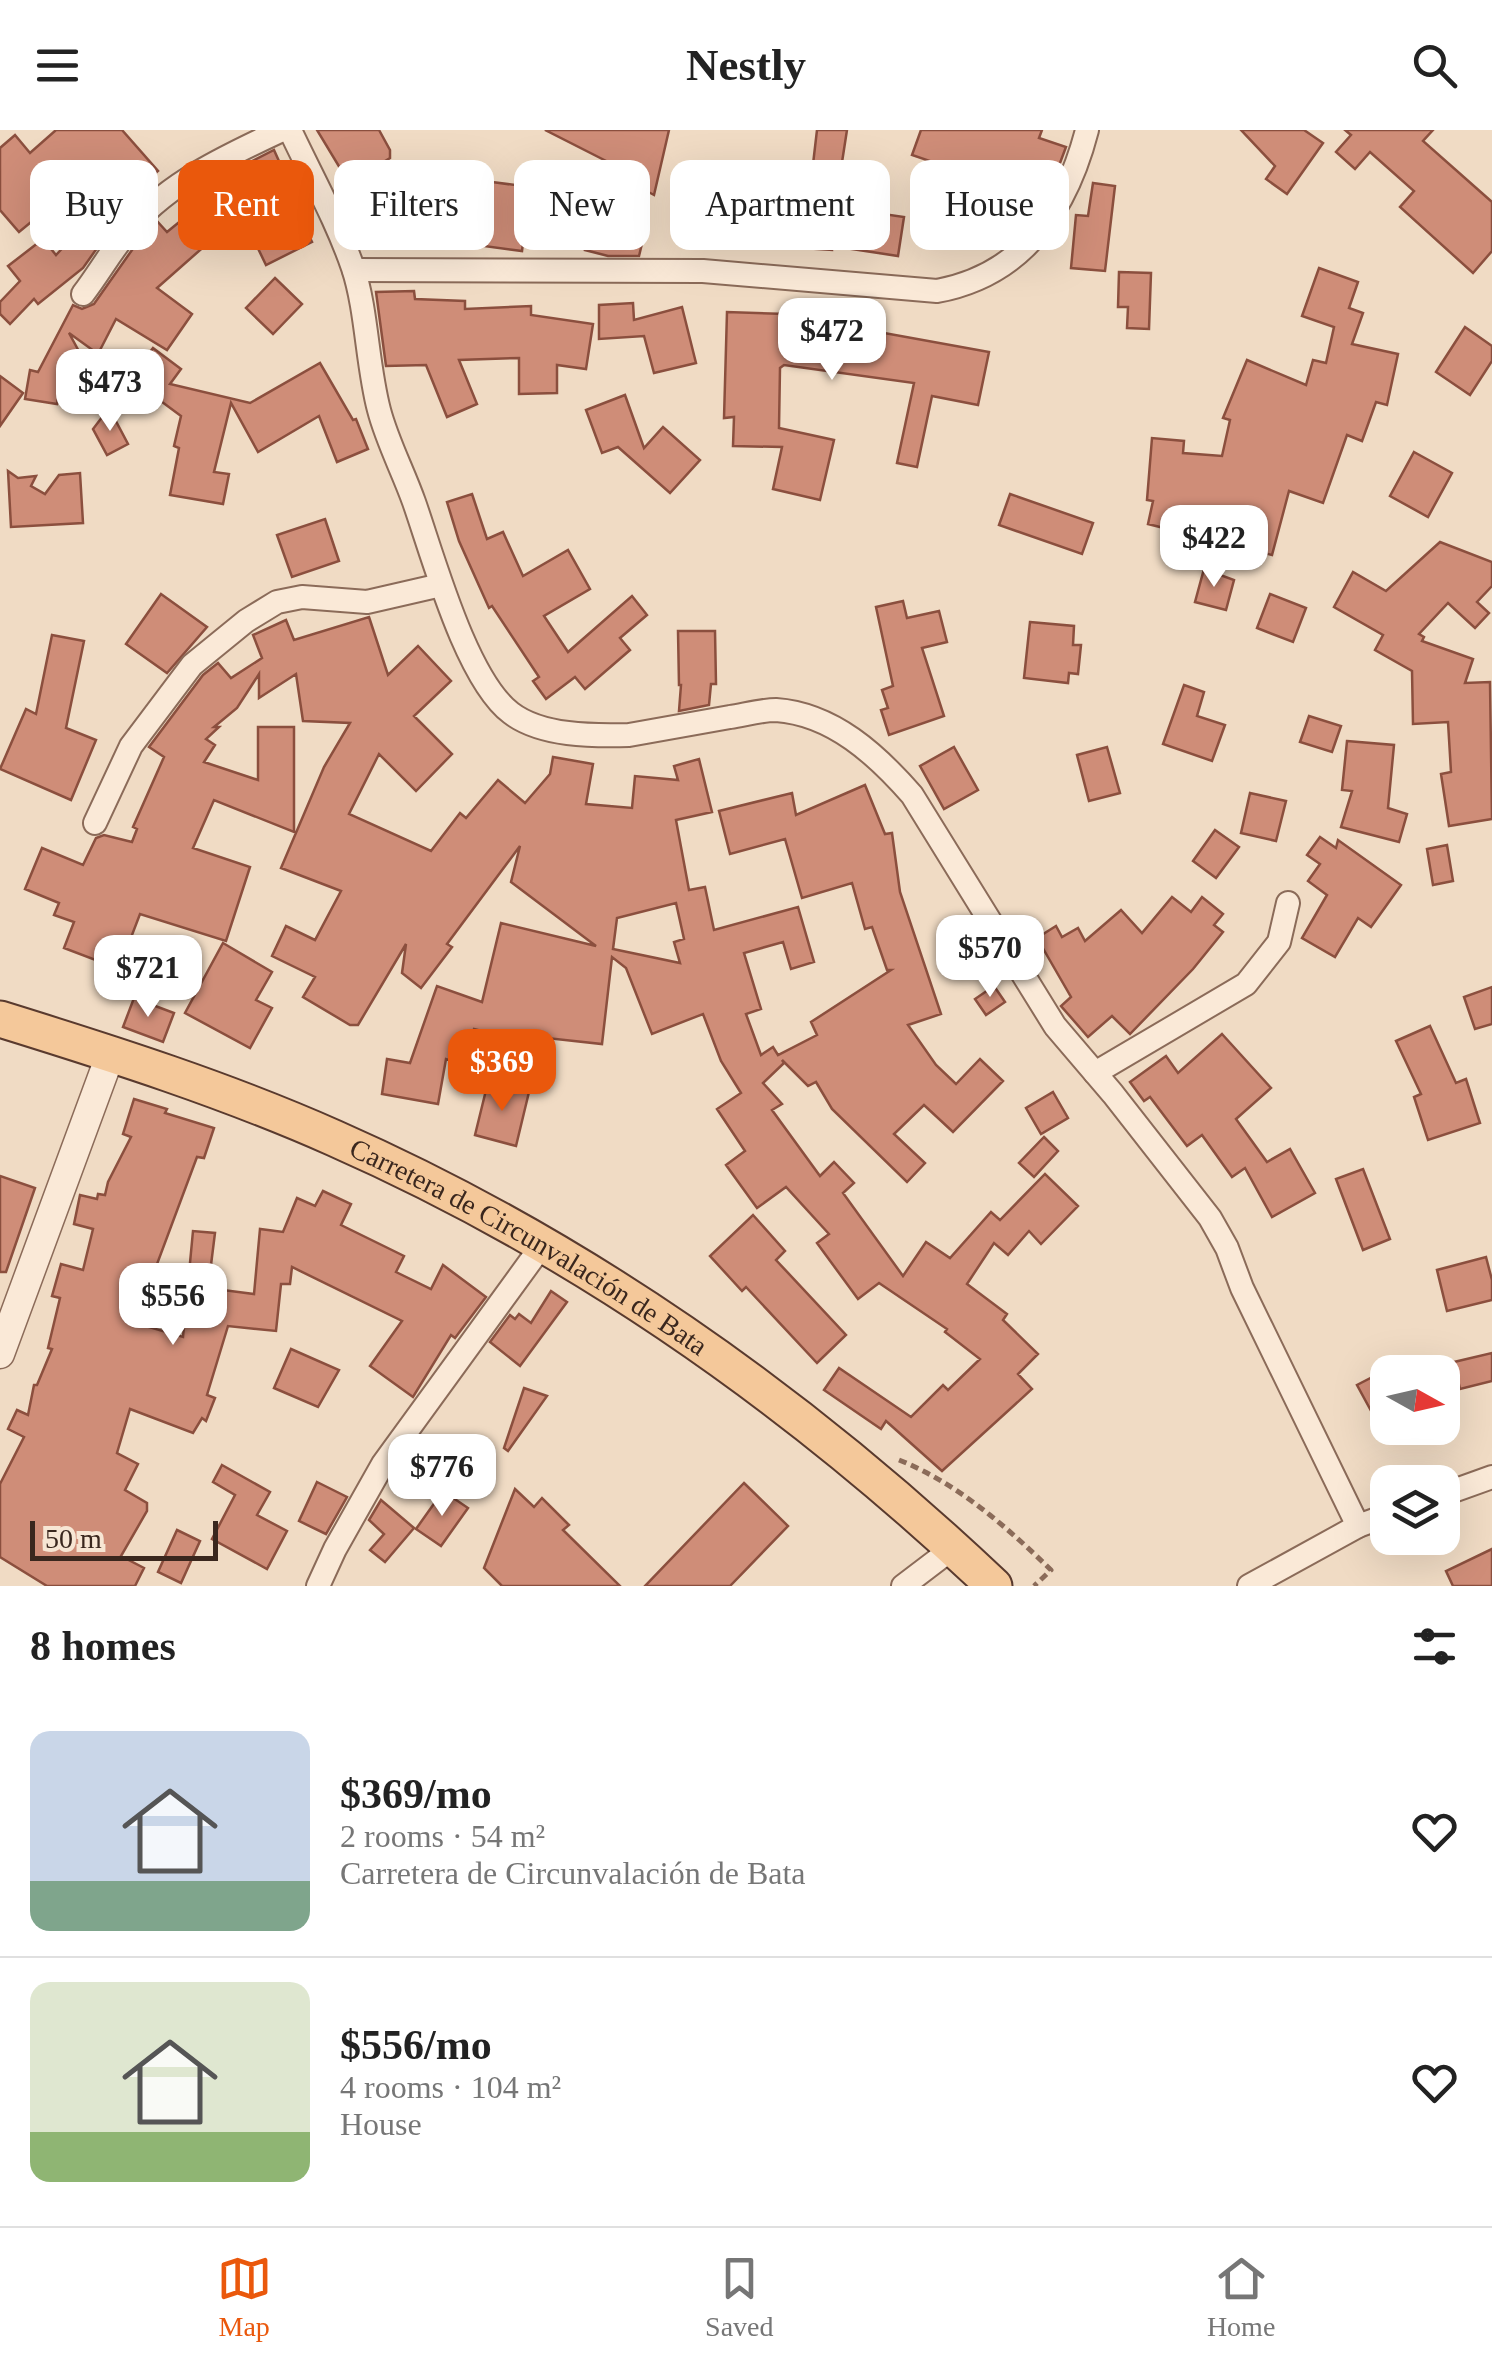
<!DOCTYPE html>
<meta charset="utf-8">
<style>
:root{--surface:#fff;--page:#f2f2f2;--text:#222;--muted:#767676;--line:#e0e0e0;--accent:#ea580c}
body{margin:0;font-family:Georgia,serif;background:var(--page);color:var(--text);height:100vh;display:flex;flex-direction:column;font-size:38px;white-space:nowrap}
*{box-sizing:border-box;margin:0}
p{font-size:32px;color:var(--muted)}
.icon{flex:none;width:55px;height:55px;fill:none;stroke:currentColor;stroke-width:2;stroke-linecap:round;stroke-linejoin:round}
.map{position:relative;height:1456px;overflow:hidden}
.drawer{display:flex;flex-direction:column;background:var(--surface);flex:1}
.drawer>*{flex:none}
.hud{position:absolute;left:30px;top:30px;width:1432px;height:90px;display:flex;gap:20px}
.needle{width:65px;rotate:98deg}
.controls{position:absolute;left:1370px;top:1225px;display:grid;gap:20px}
.controls a{display:grid;place-items:center;width:90px;height:90px;border-radius:20px;background:var(--surface);box-shadow:0 10px 40px #0002;font-size:50px}
.scale{position:absolute;left:30px;bottom:25px;width:188px;box-sizing:border-box;padding-left:10px;border:5px solid #3a271e;border-top:0;font-size:28px;line-height:35px;white-space:nowrap;color:#3a271e;-webkit-text-stroke:8px #f7e6d4;paint-order:stroke}
.price{position:absolute;translate:-50% -85px;padding:0 22px;border-radius:20px;background:#fff;color:#222;font-size:32px;line-height:65px;filter:drop-shadow(0 2px 5px #0008)}
.price::after{content:'';position:absolute;left:50%;top:60px;width:30px;height:22px;margin-left:-15px;background:inherit;clip-path:polygon(0 0,100% 0,50% 100%)}
.price.active{background:var(--accent);color:#fff}
ul{padding:0;list-style:none}
li{display:flex;align-items:center;gap:30px;height:250px;padding:0 30px}
li+li{border-top:2px solid var(--line)}
li span{display:grid;place-items:center;flex:none;width:280px;height:200px;border-radius:20px;color:#555}
li>.icon{margin-inline-start:auto}
span .icon{width:120px;height:120px;fill:#fffc;stroke-width:1}
li b{font-size:42px}
h2{display:flex;justify-content:space-between;align-items:center;height:120px;padding:0 30px;font-size:42px}
.chip{padding:0 35px;border-radius:20px;background:var(--surface);box-shadow:0 10px 40px #0002;font-size:35px;line-height:90px}
.chip.active{background:var(--accent);color:#fff}
header{display:flex;justify-content:space-between;align-items:center;height:130px;padding:0 30px;background:var(--surface);font-size:45px;font-weight:700}
.tab-bar{display:flex;justify-content:space-around;align-items:center;height:140px;border-top:2px solid var(--line);background:var(--surface);font-size:28px;color:var(--muted)}
.tab-bar a{display:grid;justify-items:center;gap:5px}
.tab-bar .active{color:var(--accent)}
.map>svg:first-child{display:block}
.building{fill:#cf8d78;stroke:#8b4f3e;stroke-width:2.5;fill-rule:evenodd}
.lines{fill:none;stroke-linecap:round;stroke-linejoin:round}
.minor-casing{stroke:#8b6b59;stroke-width:26}
.tertiary-casing{stroke:#8b6b59;stroke-width:31}
.primary-casing{stroke:#593a2e;stroke-width:39}
.path{stroke:#8b6b59;stroke-width:5;stroke-dasharray:8 5;stroke-linecap:butt}
.minor{stroke:#fae9d7;stroke-width:22}
.tertiary{stroke:#fae9d7;stroke-width:28}
.primary{stroke:#f4c89a;stroke-width:35}
.labels{text-anchor:middle;stroke-width:10;stroke-linejoin:round;paint-order:stroke}
.street-label{font-size:28px;fill:#3a271e;stroke:#f7e6d4}
</style>
<header><svg class="icon" aria-label="menu" viewBox="0 0 24 24"><path d="M4 6h16M4 12h16M4 18h16"/></svg>Nestly<svg class="icon" aria-label="search" viewBox="0 0 24 24"><circle cx="10" cy="10" r="6"/><path d="M15 15l6 6"/></svg></header>
<div class="map">
<svg width="1492" height="1456" viewBox="0 0 1492 1456">
<rect width="100%" height="100%" fill="#f0dbc4"/>
<g class="building">
<path d="M 56,0 L 122,0 L 158,41 L 133,63 L 138,69 L 114,94 L 83,138 L 38,174 L 34,169 L 10,194 L 0,184 L 0,172 L 20,151 L 8,136 L 43,109 L 56,125 L 84,95 L 59,69 L 19,102 L 0,80 L 0,18 L 15,5 L 30,23 Z"/>
<path d="M 317,0 L 379,0 L 390,20 L 390,28 L 349,53 Z"/>
<path d="M 545,0 L 669,0 L 654,65 L 613,43 L 616,36 Z"/>
<path d="M 817,0 L 847,0 L 836,71 L 884,78 L 883,84 L 904,87 L 898,126 L 832,116 L 832,120 L 803,118 L 805,89 L 776,86 L 780,59 L 810,60 Z"/>
<path d="M 921,0 L 1042,0 L 1039,8 L 1066,17 L 1057,41 L 1054,40 L 1050,56 L 1030,89 L 1009,84 L 1014,64 L 965,36 L 955,109 L 920,105 L 930,31 L 912,25 Z"/>
<path d="M 1241,0 L 1304,0 L 1323,13 L 1287,64 L 1266,49 L 1275,36 Z"/>
<path d="M 1345,0 L 1433,0 L 1423,11 L 1492,72 L 1492,121 L 1473,143 L 1400,77 L 1414,61 L 1370,22 L 1355,39 L 1336,22 L 1351,5 Z"/>
<path d="M 274,20 L 291,58 L 287,60 L 312,112 L 266,135 L 223,46 Z"/>
<path d="M 492,52 L 530,57 L 529,62 L 544,64 L 538,115 L 523,113 L 522,121 L 469,114 L 476,56 L 491,58 Z"/>
<path d="M 1093,53 L 1115,56 L 1105,141 L 1071,138 L 1076,85 L 1088,86 Z"/>
<path d="M 368,54 L 421,61 L 415,109 L 362,103 Z"/>
<path d="M 684,61 L 755,66 L 752,112 L 719,109 L 722,101 L 682,80 Z"/>
<path d="M 596,76 L 648,89 L 639,126 L 608,126 L 585,120 Z"/>
<path d="M 157,91 L 167,102 L 178,93 L 187,104 L 195,97 L 208,113 L 157,158 L 192,184 L 167,220 L 116,189 L 98,224 L 69,203 L 88,238 L 65,227 L 57,274 L 25,269 L 30,240 L 38,242 L 73,175 L 82,179 L 94,174 L 132,120 Z"/>
<path d="M 1319,138 L 1358,152 L 1349,178 L 1363,183 L 1352,214 L 1398,224 L 1387,275 L 1376,272 L 1362,311 L 1347,305 L 1323,373 L 1289,361 L 1272,425 L 1148,394 L 1153,371 L 1147,370 L 1152,308 L 1184,311 L 1183,323 L 1222,326 L 1230,290 L 1223,288 L 1247,230 L 1306,255 L 1313,230 L 1326,233 L 1334,197 L 1302,186 Z"/>
<path d="M 1119,142 L 1151,143 L 1149,199 L 1127,198 L 1128,177 L 1118,177 Z"/>
<path d="M 275,148 L 302,174 L 273,204 L 246,178 Z"/>
<path d="M 414,161 L 415,169 L 465,171 L 465,179 L 531,176 L 531,185 L 593,194 L 586,239 L 557,235 L 557,263 L 519,264 L 519,228 L 459,230 L 477,274 L 447,287 L 426,235 L 386,236 L 376,162 Z"/>
<path d="M 633,173 L 634,190 L 682,177 L 696,233 L 654,243 L 644,206 L 599,209 L 599,175 Z"/>
<path d="M 821,180 L 852,184 L 851,197 L 989,222 L 978,275 L 932,266 L 917,337 L 897,333 L 914,253 L 784,235 L 780,238 L 779,298 L 834,310 L 820,370 L 773,359 L 782,317 L 733,316 L 734,287 L 724,288 L 727,182 L 820,185 Z"/>
<path d="M 1465,197 L 1492,216 L 1492,231 L 1470,265 L 1436,242 Z"/>
<path d="M 153,218 L 181,239 L 170,254 L 250,273 L 320,233 L 353,290 L 356,289 L 368,319 L 337,332 L 319,286 L 258,322 L 231,273 L 214,342 L 229,344 L 223,374 L 170,365 L 179,318 L 174,316 L 181,286 L 123,243 L 133,245 Z"/>
<path d="M 0,246 L 23,263 L 0,296 Z"/>
<path d="M 625,265 L 644,318 L 663,297 L 700,330 L 670,363 L 618,317 L 602,323 L 586,280 Z"/>
<path d="M 109,278 L 128,314 L 107,325 L 93,299 Z"/>
<path d="M 1414,322 L 1452,343 L 1428,387 L 1390,366 Z"/>
<path d="M 8,341 L 18,348 L 36,346 L 31,356 L 45,364 L 59,345 L 80,343 L 83,393 L 11,397 Z"/>
<path d="M 472,364 L 487,409 L 503,402 L 523,446 L 568,420 L 590,459 L 544,486 L 568,522 L 632,466 L 647,485 L 620,508 L 630,520 L 585,559 L 575,547 L 546,569 L 533,551 L 539,547 L 492,476 L 489,478 L 459,411 L 447,372 Z"/>
<path d="M 1010,364 L 1093,393 L 1082,424 L 999,395 Z"/>
<path d="M 325,389 L 339,431 L 292,447 L 277,405 Z"/>
<path d="M 1440,412 L 1492,432 L 1492,456 L 1477,472 L 1489,483 L 1475,498 L 1448,473 L 1419,504 L 1424,507 L 1422,511 L 1473,529 L 1465,553 L 1490,552 L 1492,689 L 1449,696 L 1441,644 L 1451,642 L 1448,592 L 1413,594 L 1412,541 L 1375,520 L 1383,505 L 1334,477 L 1353,442 L 1386,461 Z"/>
<path d="M 1204,439 L 1234,450 L 1226,480 L 1195,472 Z"/>
<path d="M 161,464 L 207,497 L 167,543 L 126,514 Z"/>
<path d="M 1270,464 L 1306,478 L 1293,512 L 1257,498 Z"/>
<path d="M 903,471 L 907,488 L 939,481 L 947,512 L 922,518 L 944,586 L 889,605 L 881,580 L 888,578 L 882,560 L 893,556 L 876,477 Z"/>
<path d="M 369,487 L 388,545 L 418,516 L 451,551 L 414,586 L 452,624 L 416,661 L 379,624 L 349,684 L 431,721 L 460,683 L 466,688 L 498,650 L 525,673 L 550,644 L 553,627 L 593,634 L 586,674 L 632,678 L 635,646 L 678,650 L 674,636 L 699,629 L 712,682 L 676,690 L 689,760 L 705,757 L 714,800 L 798,777 L 814,832 L 791,839 L 783,812 L 744,823 L 761,879 L 746,884 L 761,925 L 773,917 L 778,925 L 817,905 L 811,892 L 891,840 L 887,840 L 872,797 L 865,799 L 852,753 L 802,768 L 785,709 L 730,724 L 719,681 L 792,663 L 796,685 L 865,655 L 885,704 L 892,703 L 900,762 L 941,884 L 908,895 L 936,935 L 956,954 L 980,929 L 1003,951 L 953,1002 L 924,975 L 894,1004 L 925,1033 L 907,1052 L 832,979 L 816,952 L 808,956 L 782,930 L 784,933 L 763,953 L 782,974 L 772,980 L 820,1046 L 834,1032 L 854,1053 L 843,1063 L 903,1146 L 926,1112 L 950,1128 L 991,1082 L 1000,1090 L 1045,1044 L 1078,1076 L 1041,1114 L 1029,1101 L 1008,1125 L 994,1113 L 967,1154 L 1007,1184 L 1003,1190 L 1038,1224 L 1018,1244 L 1032,1259 L 942,1341 L 886,1291 L 881,1299 L 824,1260 L 839,1238 L 911,1287 L 943,1255 L 948,1260 L 980,1229 L 945,1202 L 947,1199 L 879,1153 L 858,1169 L 817,1113 L 829,1104 L 786,1057 L 757,1078 L 726,1035 L 745,1021 L 717,979 L 741,963 L 721,931 L 703,884 L 652,904 L 626,838 L 612,827 L 602,914 L 538,907 L 536,915 L 474,899 L 462,934 L 446,929 L 438,974 L 382,964 L 387,929 L 410,933 L 437,856 L 482,872 L 501,793 L 596,816 L 511,752 L 520,716 L 447,814 L 452,817 L 421,858 L 402,843 L 406,814 L 358,895 L 350,895 L 303,867 L 315,847 L 272,826 L 286,796 L 315,810 L 341,761 L 281,738 L 324,637 L 350,593 L 303,591 L 296,544 L 259,568 L 259,544 L 237,578 L 214,597 L 219,597 L 206,609 L 215,615 L 204,632 L 258,650 L 258,597 L 294,597 L 294,702 L 214,670 L 193,718 L 250,737 L 226,811 L 140,784 L 119,839 L 64,818 L 74,792 L 54,785 L 59,773 L 25,759 L 42,718 L 83,735 L 96,708 L 104,705 L 132,712 L 137,699 L 133,697 L 164,627 L 149,617 L 203,545 L 218,533 L 231,548 L 262,528 L 253,505 L 286,490 L 294,510 ZM 676,773 L 684,809 L 674,812 L 680,833 L 613,819 L 617,788 Z"/>
<path d="M 1030,492 L 1074,496 L 1073,515 L 1081,515 L 1078,544 L 1069,543 L 1068,553 L 1024,548 Z"/>
<path d="M 678,501 L 715,501 L 716,554 L 711,554 L 709,575 L 679,581 L 681,555 L 679,555 Z"/>
<path d="M 52,505 L 84,511 L 66,598 L 96,610 L 71,670 L 0,639 L 26,579 L 36,584 Z"/>
<path d="M 1184,555 L 1204,562 L 1197,586 L 1225,595 L 1212,631 L 1163,614 Z"/>
<path d="M 1309,586 L 1341,596 L 1332,622 L 1300,612 Z"/>
<path d="M 1347,611 L 1394,615 L 1388,678 L 1407,684 L 1399,712 L 1341,697 L 1352,661 L 1342,660 Z"/>
<path d="M 954,617 L 978,660 L 944,679 L 920,636 Z"/>
<path d="M 1107,617 L 1120,663 L 1089,671 L 1077,625 Z"/>
<path d="M 1250,663 L 1286,671 L 1276,711 L 1241,703 Z"/>
<path d="M 1215,700 L 1239,717 L 1216,748 L 1193,731 Z"/>
<path d="M 1320,707 L 1336,718 L 1338,710 L 1401,755 L 1371,797 L 1358,788 L 1335,827 L 1302,808 L 1327,765 L 1308,751 L 1320,734 L 1307,725 Z"/>
<path d="M 1447,715 L 1453,751 L 1433,755 L 1427,719 Z"/>
<path d="M 1172,767 L 1191,782 L 1202,767 L 1223,784 L 1214,795 L 1223,802 L 1193,839 L 1130,904 L 1112,886 L 1088,907 L 1061,876 L 1071,867 L 1037,808 L 1056,796 L 1062,807 L 1078,798 L 1085,811 L 1121,780 L 1142,803 Z"/>
<path d="M 223,813 L 272,842 L 256,870 L 272,878 L 250,918 L 185,883 Z"/>
<path d="M 994,856 L 1005,872 L 986,885 L 975,869 Z"/>
<path d="M 1492,857 L 1492,894 L 1475,899 L 1464,867 Z"/>
<path d="M 134,868 L 174,883 L 163,912 L 123,897 Z"/>
<path d="M 1430,896 L 1456,953 L 1466,949 L 1480,993 L 1428,1010 L 1414,967 L 1421,964 L 1396,911 Z"/>
<path d="M 1222,904 L 1271,958 L 1236,989 L 1267,1032 L 1290,1019 L 1315,1063 L 1272,1087 L 1245,1038 L 1232,1047 L 1202,1005 L 1187,1016 L 1150,967 L 1144,971 L 1130,952 L 1166,926 L 1178,943 Z"/>
<path d="M 488,952 L 529,962 L 516,1016 L 475,1005 Z"/>
<path d="M 1053,962 L 1068,988 L 1041,1004 L 1026,978 Z"/>
<path d="M 134,969 L 167,979 L 165,983 L 214,998 L 204,1028 L 197,1027 L 135,1193 L 183,1207 L 193,1101 L 215,1103 L 210,1143 L 217,1143 L 215,1159 L 254,1164 L 260,1099 L 283,1102 L 297,1068 L 315,1076 L 323,1061 L 351,1074 L 341,1095 L 404,1126 L 396,1142 L 431,1159 L 443,1135 L 486,1167 L 455,1208 L 451,1205 L 413,1267 L 370,1236 L 402,1191 L 292,1137 L 290,1154 L 281,1154 L 276,1201 L 228,1196 L 207,1265 L 215,1268 L 206,1291 L 202,1288 L 193,1303 L 130,1279 L 117,1323 L 138,1334 L 125,1360 L 147,1373 L 147,1381 L 121,1426 L 144,1438 L 135,1456 L 47,1456 L 0,1427 L 0,1354 L 24,1307 L 8,1299 L 17,1280 L 28,1285 L 34,1255 L 37,1255 L 52,1219 L 48,1218 L 60,1168 L 52,1166 L 61,1134 L 83,1140 L 93,1099 L 74,1094 L 80,1065 L 97,1069 L 98,1064 L 105,1065 L 108,1052 L 131,1007 L 123,1004 Z"/>
<path d="M 1044,1007 L 1058,1021 L 1034,1047 L 1019,1033 Z"/>
<path d="M 1363,1039 L 1390,1109 L 1363,1120 L 1336,1049 Z"/>
<path d="M 0,1046 L 35,1058 L 6,1142 L 0,1142 Z"/>
<path d="M 753,1085 L 785,1121 L 776,1130 L 846,1205 L 817,1233 L 746,1157 L 742,1161 L 710,1126 Z"/>
<path d="M 1486,1127 L 1492,1150 L 1492,1170 L 1447,1181 L 1437,1140 Z"/>
<path d="M 551,1161 L 567,1172 L 520,1236 L 490,1212 L 510,1185 L 515,1189 L 519,1184 L 531,1193 Z"/>
<path d="M 291,1219 L 339,1240 L 318,1277 L 274,1258 Z"/>
<path d="M 1492,1223 L 1492,1251 L 1460,1259 L 1454,1232 Z"/>
<path d="M 1388,1239 L 1388,1312 L 1357,1255 Z"/>
<path d="M 524,1258 L 547,1266 L 508,1321 L 504,1318 Z"/>
<path d="M 222,1335 L 270,1362 L 257,1385 L 287,1401 L 267,1439 L 212,1409 L 235,1365 L 213,1352 Z"/>
<path d="M 317,1352 L 347,1367 L 326,1404 L 299,1391 Z"/>
<path d="M 744,1353 L 788,1396 L 730,1456 L 645,1456 Z"/>
<path d="M 515,1359 L 534,1377 L 542,1368 L 569,1395 L 563,1400 L 620,1456 L 502,1456 L 484,1438 Z"/>
<path d="M 443,1361 L 468,1378 L 441,1416 L 416,1399 Z"/>
<path d="M 381,1370 L 414,1398 L 385,1432 L 370,1420 L 384,1404 L 369,1390 Z"/>
<path d="M 177,1400 L 200,1411 L 181,1453 L 158,1442 Z"/>
<path d="M 1492,1419 L 1492,1456 L 1453,1456 L 1446,1441 Z"/>
</g>
<g class="lines">
<g class="minor-casing">
<g id="minor">
<path d="M 290,0 C 311,45 337,91 353,138 C 367,180 367,235 379,280 C 387,311 403,341 414,372 C 433,426 466,549 511,583 C 541,606 593,606 629,605 C 662,599 696,593 730,587 C 744,585 761,580 776,580 C 833,584 877,625 912,665 L 1055,896 L 1113,964 L 1210,1088 L 1227,1118 L 1242,1158 L 1358,1396"/>
<path d="M 354,140 L 703,141 L 937,161 C 1023,145 1066,81 1087,0"/>
<path d="M 83,164 C 100,142 114,116 133,95 C 171,51 231,24 282,0"/>
<path d="M 95,693 L 131,616 L 192,535 L 246,491 L 277,472 L 302,467 L 367,472 L 441,455"/>
<path d="M 1095,943 L 1246,854 L 1279,812 L 1288,773"/>
<path d="M 1442,1365 L 1492,1347"/>
<path d="M 318,1456 L 335,1419 L 383,1334 L 543,1114"/>
<path d="M 903,1456 L 953,1418"/>
<path d="M 1249,1456 L 1358,1396 L 1388,1385"/>
</g>
</g>
<g class="tertiary-casing">
<path id="tertiary" d="M 0,1224 L 111,923"/>
</g>
<g class="primary-casing">
<g id="primary">
<path id="s1" d="M 0,889 C 113,924 226,960 334,1008 C 579,1116 800,1272 994,1456"/>
</g>
</g>
<path class="path" d="M 899,1330 C 957,1353 1007,1397 1051,1440 L 1034,1456"/>
<use href="#minor" class="minor"/>
<use href="#tertiary" class="tertiary"/>
<use href="#primary" class="primary"/>
</g>
<g class="labels">
<g class="street-label">
<text dy="10" stroke="none"><textPath href="#s1" startOffset="578">Carretera de Circunvalación de Bata</textPath></text>
</g>
</g>
</svg>
<div class="controls">
<a><svg class="needle" viewBox="-14 -14 28 28"><path d="M0-13l5 13h-10z" fill="#e53935"/><path d="M0 13l5-13h-10z" fill="#767676"/></svg></a>
<a><svg class="icon" aria-label="layers" viewBox="0 0 24 24"><path d="M12 4l9 5-9 5-9-5zM3 14l9 5 9-5"/></svg></a>
</div>
<div class="scale">50 m</div>
<b class="price" style="left:832px;top:253px">$472</b>
<b class="price" style="left:110px;top:304px">$473</b>
<b class="price" style="left:1214px;top:460px">$422</b>
<b class="price" style="left:990px;top:870px">$570</b>
<b class="price" style="left:148px;top:890px">$721</b>
<b class="price active" style="left:502px;top:984px">$369</b>
<b class="price" style="left:173px;top:1218px">$556</b>
<b class="price" style="left:442px;top:1389px">$776</b>
<div class="hud">
<a class="chip">Buy</a>
<a class="chip active">Rent</a>
<a class="chip">Filters</a>
<a class="chip">New</a>
<a class="chip">Apartment</a>
<a class="chip">House</a>
</div>
</div>
<section class="drawer">
<h2>8 homes<svg class="icon" aria-label="filters" viewBox="0 0 24 24"><path d="M4 7h16M4 17h16"/><circle cx="9" cy="7" r="2"/><circle cx="15" cy="17" r="2"/></svg></h2>
<ul>
<li><span style="background:linear-gradient(#c9d6e8 75%,#7fa58c 0)"><svg class="icon" aria-label="home" viewBox="0 0 24 24"><path d="M3 11l9-7 9 7M6 9v11h12V9"/></svg></span><div><b>$369/mo</b><p>2 rooms · 54 m²</p><p>Carretera de Circunvalación de Bata</p></div><svg class="icon" aria-label="heart" viewBox="0 0 24 24"><path d="M12 20l-8-8c-3-5 5-10 8-4 3-6 11-1 8 4z"/></svg></li>
<li><span style="background:linear-gradient(#dfe7d0 75%,#8fb573 0)"><svg class="icon" aria-label="home" viewBox="0 0 24 24"><path d="M3 11l9-7 9 7M6 9v11h12V9"/></svg></span><div><b>$556/mo</b><p>4 rooms · 104 m²</p><p>House</p></div><svg class="icon" aria-label="heart" viewBox="0 0 24 24"><path d="M12 20l-8-8c-3-5 5-10 8-4 3-6 11-1 8 4z"/></svg></li>
</ul>
</section>
<nav class="tab-bar">
<a class="active"><svg class="icon" aria-label="map" viewBox="0 0 24 24"><path d="M3 6l6-2 6 2 6-2v14l-6 2-6-2-6 2zM9 4v14M15 6v14"/></svg>Map</a>
<a><svg class="icon" aria-label="saved" viewBox="0 0 24 24"><path d="M7 4h10v16l-5-4-5 4z"/></svg>Saved</a>
<a><svg class="icon" aria-label="home" viewBox="0 0 24 24"><path d="M3 11l9-7 9 7M6 9v11h12V9"/></svg>Home</a>
</nav>
